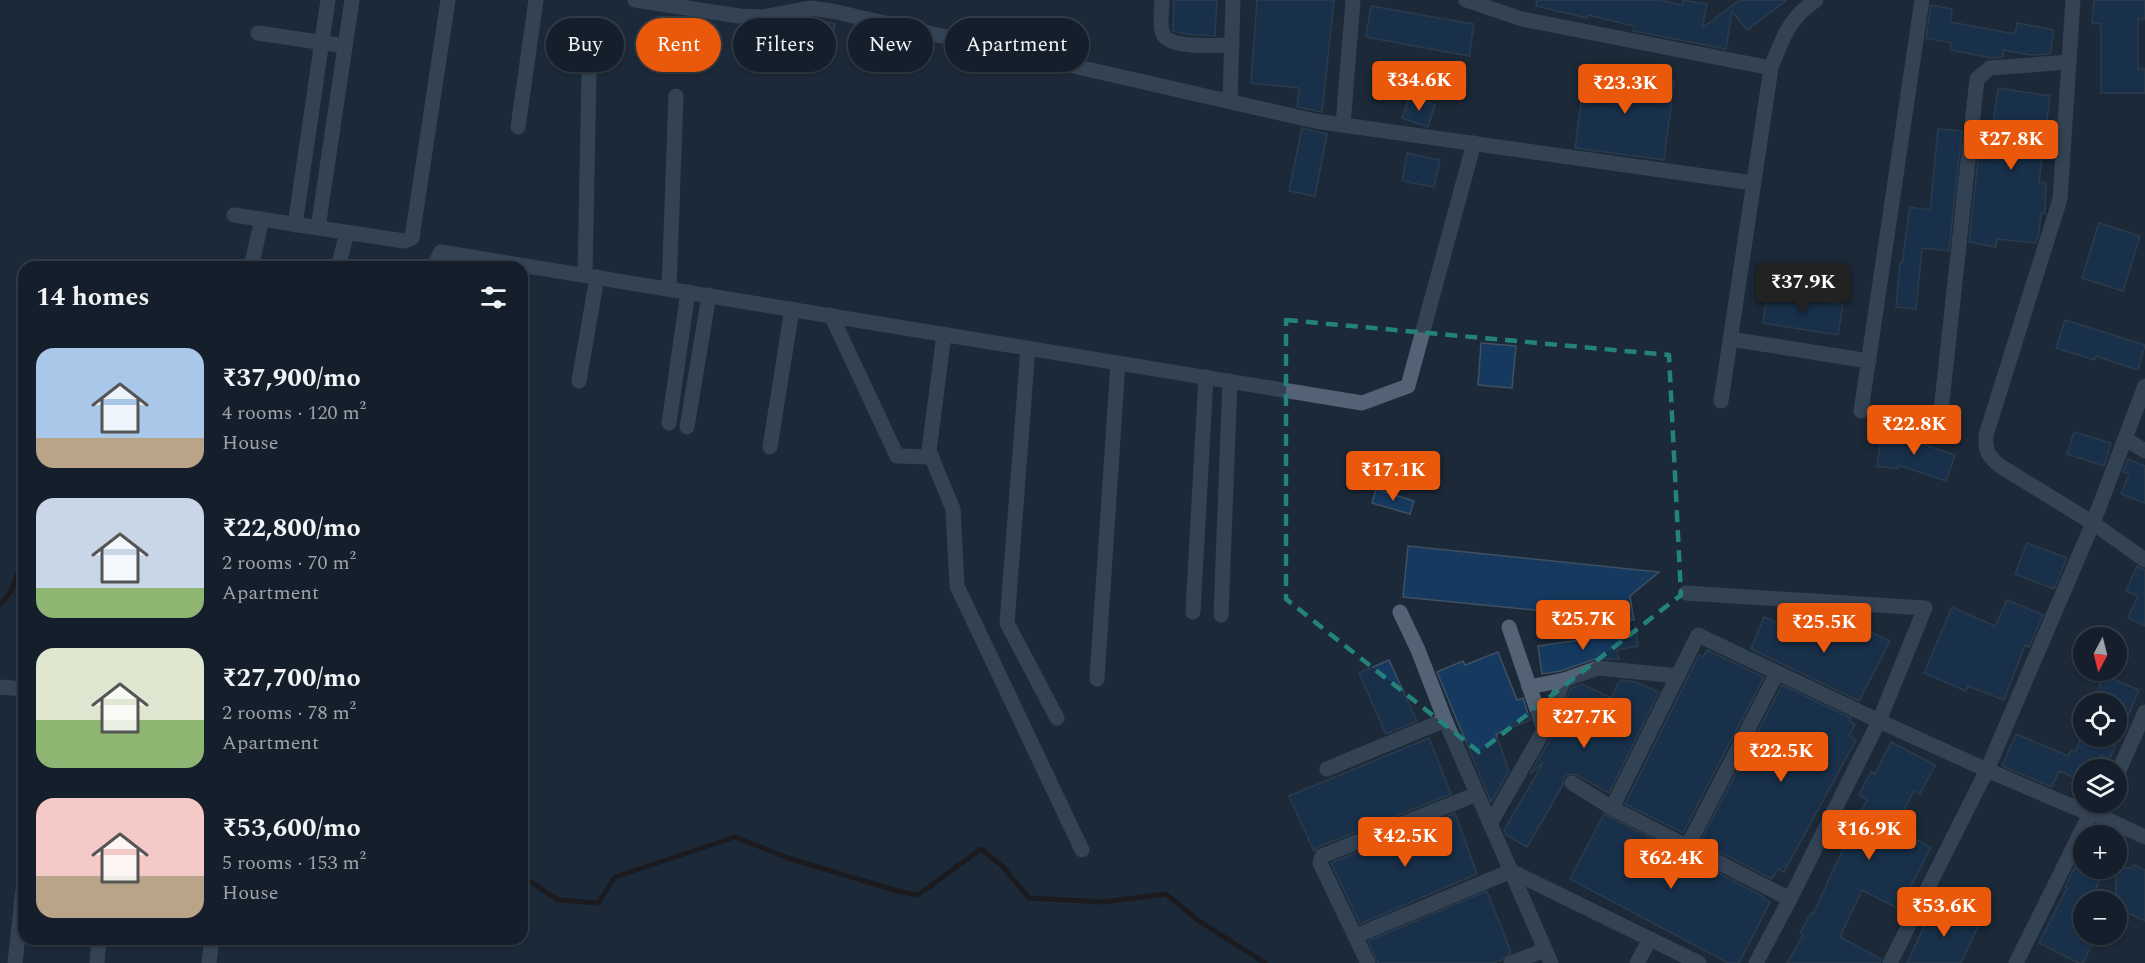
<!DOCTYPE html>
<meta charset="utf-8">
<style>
:root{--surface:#141f2b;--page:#1d2733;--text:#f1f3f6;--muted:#9da2a9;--line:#333d47;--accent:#ea580c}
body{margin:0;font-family:Spectral,serif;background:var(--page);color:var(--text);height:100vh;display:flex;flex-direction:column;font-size:22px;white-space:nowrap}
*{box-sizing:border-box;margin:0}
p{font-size:20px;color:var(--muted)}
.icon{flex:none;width:33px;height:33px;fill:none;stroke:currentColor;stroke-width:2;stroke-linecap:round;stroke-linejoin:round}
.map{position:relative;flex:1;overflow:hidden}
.sheet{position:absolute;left:18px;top:261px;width:510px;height:684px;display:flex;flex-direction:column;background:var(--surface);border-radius:18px;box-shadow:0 2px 4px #0004,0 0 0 2px var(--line)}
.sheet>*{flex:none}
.guide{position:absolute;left:546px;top:18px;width:570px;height:54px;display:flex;gap:12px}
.needle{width:39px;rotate:187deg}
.fabs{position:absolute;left:2073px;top:627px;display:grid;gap:12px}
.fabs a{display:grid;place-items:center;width:54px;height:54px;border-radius:50%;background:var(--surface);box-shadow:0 2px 4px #0004,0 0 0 2px var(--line);font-size:30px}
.price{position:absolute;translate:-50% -51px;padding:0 14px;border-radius:6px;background:var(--accent);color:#fff;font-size:20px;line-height:39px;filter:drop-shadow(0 2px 3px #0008)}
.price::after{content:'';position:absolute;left:50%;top:36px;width:18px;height:14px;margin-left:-9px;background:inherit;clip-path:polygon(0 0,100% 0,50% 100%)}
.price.current{background:#222;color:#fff}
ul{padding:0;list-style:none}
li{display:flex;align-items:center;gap:18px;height:150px;padding:0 18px}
li span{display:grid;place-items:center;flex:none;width:168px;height:120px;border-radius:18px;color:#555}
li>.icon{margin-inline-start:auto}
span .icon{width:72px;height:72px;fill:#fffc;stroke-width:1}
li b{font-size:26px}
h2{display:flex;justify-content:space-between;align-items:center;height:72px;padding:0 18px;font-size:26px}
.tag{padding:0 21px;border-radius:27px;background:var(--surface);box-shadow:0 2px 4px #0004,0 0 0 2px var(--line);font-size:21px;line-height:54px}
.tag.current{background:var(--accent);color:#fff}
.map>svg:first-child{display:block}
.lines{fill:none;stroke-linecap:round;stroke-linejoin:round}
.stream{stroke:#1c0a00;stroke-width:5}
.building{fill:#15395f;stroke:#405062;stroke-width:1.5}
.street{stroke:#536375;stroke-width:15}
.marked{fill:none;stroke:#24827c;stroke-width:4.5;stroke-dasharray:12 8;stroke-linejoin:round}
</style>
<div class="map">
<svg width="2145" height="963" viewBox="0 0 2145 963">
<rect width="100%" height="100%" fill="#1b2939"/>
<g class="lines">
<g class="stream">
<path d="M 0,604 C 17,590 12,578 24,563"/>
<path d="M 522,876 L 558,900 L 598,903 L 615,877 L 735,837 L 791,859 L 901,892 L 918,895 L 981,849 L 1002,866 L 1029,898 L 1103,902 L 1166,894 L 1199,921 L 1265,963"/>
</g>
</g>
<g class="building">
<path d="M 1174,0 L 1217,0 L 1215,36 L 1185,34 L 1173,31 Z"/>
<path d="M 1257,0 L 1334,0 L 1322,112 L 1297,107 L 1299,88 L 1251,83 Z"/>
<path d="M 1537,0 L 1659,0 L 1682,5 L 1683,0 L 1707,4 L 1702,28 L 1740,0 L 1787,0 L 1747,30 L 1732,11 L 1726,49 L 1633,31 L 1634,26 L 1588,15 L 1587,18 L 1536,6 Z"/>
<path d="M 2094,0 L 2145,0 L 2145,19 L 2138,19 L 2138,69 L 2145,69 L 2145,93 L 2101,93 L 2101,24 L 2092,23 Z"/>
<path d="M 1931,5 L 1952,9 L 1950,22 L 2015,34 L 2017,23 L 2054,30 L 2050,54 L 2030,55 L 2004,50 L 2003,57 L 1992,58 L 1950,50 L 1951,43 L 1926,38 Z"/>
<path d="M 1371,6 L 1474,24 L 1469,56 L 1366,37 Z"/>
<path d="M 807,18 L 835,24 L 829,52 L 797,46 L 802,19 Z"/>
<path d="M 1585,71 L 1674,82 L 1664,160 L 1575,148 Z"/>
<path d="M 1998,88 L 2050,96 L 2039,182 L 2046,183 L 2045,214 L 2041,213 L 2039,232 L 2036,243 L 1997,239 L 1996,247 L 1969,242 L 1981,132 L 1992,133 Z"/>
<path d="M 1410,96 L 1435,105 L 1428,127 L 1402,118 Z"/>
<path d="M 1302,128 L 1327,134 L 1315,196 L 1289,191 Z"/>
<path d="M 1938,129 L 1962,131 L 1949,251 L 1922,248 L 1916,309 L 1896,307 L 1900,263 L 1902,263 L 1910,207 L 1930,210 Z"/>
<path d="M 1407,153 L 1440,160 L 1434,187 L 1402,181 Z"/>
<path d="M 2099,223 L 2140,236 L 2123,291 L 2082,278 Z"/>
<path d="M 1768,292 L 1843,304 L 1838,335 L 1763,323 Z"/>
<path d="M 2065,320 L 2145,345 L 2138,370 L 2096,356 L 2095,360 L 2056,348 Z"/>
<path d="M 1481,343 L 1516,346 L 1512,388 L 1478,385 Z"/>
<path d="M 1882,432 L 1903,435 L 1902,437 L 1955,455 L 1946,481 L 1898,465 L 1898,469 L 1877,466 Z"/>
<path d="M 2074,432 L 2111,443 L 2104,466 L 2067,454 Z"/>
<path d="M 2128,459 L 2145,466 L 2145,503 L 2121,494 L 2129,474 L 2123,472 Z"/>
<path d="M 1376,489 L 1414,501 L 1410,514 L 1372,503 Z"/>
<path d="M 2027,543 L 2067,558 L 2054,589 L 2015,574 Z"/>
<path d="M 1408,546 L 1659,572 L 1630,596 L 1634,620 L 1403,597 Z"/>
<path d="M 2137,566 L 2145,570 L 2145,626 L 2128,618 L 2138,596 L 2126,591 Z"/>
<path d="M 2007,600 L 2043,615 L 2029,647 L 2025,645 L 2004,700 L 1968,686 L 1966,691 L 1924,673 L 1952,607 L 1995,626 Z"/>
<path d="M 1764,617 L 1799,632 L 1805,619 L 1849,641 L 1857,625 L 1890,641 L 1859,701 L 1751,649 Z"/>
<path d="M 1636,632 L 1638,646 L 1617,650 L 1619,659 L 1595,659 L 1561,671 L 1542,674 L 1538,646 Z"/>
<path d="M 1707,650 L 1764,677 L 1683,833 L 1625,804 L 1699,655 L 1703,657 Z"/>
<path d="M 1498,652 L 1517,700 L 1523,698 L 1530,720 L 1496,734 L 1509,771 L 1491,802 L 1437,672 L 1463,661 L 1465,665 Z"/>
<path d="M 1389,660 L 1417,721 L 1386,734 L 1359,673 Z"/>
<path d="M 2103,675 L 2139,690 L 2108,763 L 2101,755 L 2094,770 L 2084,770 L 2084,782 L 2059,771 L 2052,787 L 2002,766 L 2016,734 L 2068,756 L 2071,750 L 2076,751 L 2081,736 L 2116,736 L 2116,704 L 2093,704 Z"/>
<path d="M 1620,680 L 1636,682 L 1659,692 L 1609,793 L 1577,775 L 1568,774 L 1563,778 L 1563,785 L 1527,847 L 1506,835 L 1504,830 L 1543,763 L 1530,774 L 1553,734 L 1571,688 L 1582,684 L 1611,698 Z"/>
<path d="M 1782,685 L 1851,718 L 1849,721 L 1855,724 L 1849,736 L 1856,740 L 1784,872 L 1778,869 L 1772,879 L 1700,842 Z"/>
<path d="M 1429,738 L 1451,794 L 1318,847 L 1314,851 L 1289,796 Z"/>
<path d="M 1891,742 L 1935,765 L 1920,794 L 1914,791 L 1894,829 L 1931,847 L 1899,909 L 1862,890 L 1840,937 L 1881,959 L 1880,963 L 1787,963 L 1803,935 L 1800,933 L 1811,913 L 1813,914 L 1849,836 L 1867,800 L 1859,795 L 1871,772 L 1875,774 Z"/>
<path d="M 1455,813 L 1477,874 L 1360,924 L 1331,863 Z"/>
<path d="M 1604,814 L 1763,896 L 1762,898 L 1770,902 L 1739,963 L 1728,963 L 1570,879 Z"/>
<path d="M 2084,857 L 2084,868 L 2105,868 L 2092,898 L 2084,895 L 2084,934 L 2097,934 L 2083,963 L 2078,963 L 2039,943 L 2067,888 L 2065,887 L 2074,868 L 2077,868 Z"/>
<path d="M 2134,865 L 2145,870 L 2145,921 L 2116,908 L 2116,868 L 2133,868 Z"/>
<path d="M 1487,891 L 1511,952 L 1502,960 L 1493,963 L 1378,963 L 1368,941 Z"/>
<path d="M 1935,903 L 1979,924 L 1961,963 L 1907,963 Z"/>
</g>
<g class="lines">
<g class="street">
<path d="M 635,0 L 739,16 L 763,17 L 810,8 L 832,11 L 1315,121 L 1753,183"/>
<path d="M 1162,0 C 1162,10 1159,25 1163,34 C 1170,49 1216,45 1232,45"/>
<path d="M 1466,0 L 1522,19 L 1771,68"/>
<path d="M 2073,0 L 2060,199 L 1986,435 C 1985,451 1988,456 2000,466 L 2093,523 L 2145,560"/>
<path d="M 258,33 L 345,46"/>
<path d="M 1230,101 L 1233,0"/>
<path d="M 1343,125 L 1353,0"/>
<path d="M 518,127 L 536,0"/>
<path d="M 234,215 L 404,241 L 412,238 L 448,0"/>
<path d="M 295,225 L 328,0"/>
<path d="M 318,228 L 352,0"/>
<path d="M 251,267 L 262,219"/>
<path d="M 338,267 L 347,233"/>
<path d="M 433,267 L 441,252 L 1362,403 L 1408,386 L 1474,143"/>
<path d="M 585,275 L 589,72"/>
<path d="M 669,289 L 676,96"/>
<path d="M 831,315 L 897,456 L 932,457"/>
<path d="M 944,334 L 929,451 L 953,509 L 957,586 L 1082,850"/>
<path d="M 1730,339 L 1869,361"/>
<path d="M 1028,348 L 1007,623 L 1057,718"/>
<path d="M 579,381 L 597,277"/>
<path d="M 1721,401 L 1771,68 C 1782,39 1789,18 1816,0"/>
<path d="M 1861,411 L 1922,0"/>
<path d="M 1941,411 L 1977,79 L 1990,68 L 2069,62"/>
<path d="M 669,423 L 688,292"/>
<path d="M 687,427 L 709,295"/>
<path d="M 2126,439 L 2145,451"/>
<path d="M 770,447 L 792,309"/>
<path d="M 1686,593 L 1925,608 L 1879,721 L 1790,899 L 1756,963"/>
<path d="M 1193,612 L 1206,377"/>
<path d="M 1400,612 L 1418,650 L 1445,720 L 1551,963"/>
<path d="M 1221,615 L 1230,381"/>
<path d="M 1509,627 L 1544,730"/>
<path d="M 1097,679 L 1118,363"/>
<path d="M 0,687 L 24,689"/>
<path d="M 1529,687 L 1564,680 L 1598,668 L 1678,676"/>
<path d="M 1327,769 L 1445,720"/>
<path d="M 2116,777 L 2145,712"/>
<path d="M 1572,783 L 1612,808"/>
<path d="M 1490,824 L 1544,730 L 1564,680"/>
<path d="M 1688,845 L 1777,673"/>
<path d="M 1790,899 L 1612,808 L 1698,635 L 1879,721 L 1987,770 L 2090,814 L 2100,816 L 2145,837"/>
<path d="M 1356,936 L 1511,871 L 1699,963"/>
<path d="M 15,963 L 24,880"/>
<path d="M 97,963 L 99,939"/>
<path d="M 209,963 L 212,939"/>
<path d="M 1368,963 L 1320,863 L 1322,856 L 1477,794"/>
<path d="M 1511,963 L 1545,950"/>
<path d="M 1637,963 L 1650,939"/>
<path d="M 1890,963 L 1987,770 L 2093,523 L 2145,386"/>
<path d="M 2016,963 L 2090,814"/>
</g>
</g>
<path d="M0 0H2145V963H0ZM 1286,320 L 1669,355 L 1681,595 L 1479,752 L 1286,599 Z" fill="#1b2939" fill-opacity=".55" fill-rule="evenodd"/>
<path class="marked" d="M 1286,320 L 1669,355 L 1681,595 L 1479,752 L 1286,599 Z"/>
</svg>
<div class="fabs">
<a><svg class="needle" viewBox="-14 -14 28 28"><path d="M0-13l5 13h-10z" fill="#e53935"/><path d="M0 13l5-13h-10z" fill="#9da2a9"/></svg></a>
<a><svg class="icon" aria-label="locate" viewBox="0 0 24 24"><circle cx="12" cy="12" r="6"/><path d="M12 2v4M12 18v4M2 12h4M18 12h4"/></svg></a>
<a><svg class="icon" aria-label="layers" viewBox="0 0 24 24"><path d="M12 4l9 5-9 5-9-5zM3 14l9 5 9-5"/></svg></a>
<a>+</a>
<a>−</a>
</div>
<b class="price" style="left:1419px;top:112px">₹34.6K</b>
<b class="price" style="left:1625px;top:115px">₹23.3K</b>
<b class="price" style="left:2011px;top:171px">₹27.8K</b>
<b class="price current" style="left:1803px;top:314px">₹37.9K</b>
<b class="price" style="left:1914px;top:456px">₹22.8K</b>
<b class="price" style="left:1393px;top:502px">₹17.1K</b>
<b class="price" style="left:1583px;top:651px">₹25.7K</b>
<b class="price" style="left:1824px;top:654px">₹25.5K</b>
<b class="price" style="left:1584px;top:749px">₹27.7K</b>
<b class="price" style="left:1781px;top:783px">₹22.5K</b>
<b class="price" style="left:1869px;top:861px">₹16.9K</b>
<b class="price" style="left:1405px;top:868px">₹42.5K</b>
<b class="price" style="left:1671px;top:890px">₹62.4K</b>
<b class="price" style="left:1944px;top:938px">₹53.6K</b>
<div class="guide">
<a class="tag">Buy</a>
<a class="tag current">Rent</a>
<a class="tag">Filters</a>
<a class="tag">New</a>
<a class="tag">Apartment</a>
</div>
<section class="sheet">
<h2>14 homes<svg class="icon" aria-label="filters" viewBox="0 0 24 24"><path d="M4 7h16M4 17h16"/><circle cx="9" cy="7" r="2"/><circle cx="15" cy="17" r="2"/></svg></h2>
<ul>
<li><span style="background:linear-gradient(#a9c7e8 75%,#b9a48a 0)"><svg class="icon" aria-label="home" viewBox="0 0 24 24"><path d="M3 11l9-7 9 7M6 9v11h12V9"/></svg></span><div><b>₹37,900/mo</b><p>4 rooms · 120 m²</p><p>House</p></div></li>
<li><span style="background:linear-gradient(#c9d6e8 75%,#8fb573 0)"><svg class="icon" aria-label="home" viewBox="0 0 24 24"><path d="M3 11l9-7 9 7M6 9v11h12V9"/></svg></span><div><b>₹22,800/mo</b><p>2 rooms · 70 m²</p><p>Apartment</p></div></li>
<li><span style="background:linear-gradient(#dfe7d0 60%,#8fb573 0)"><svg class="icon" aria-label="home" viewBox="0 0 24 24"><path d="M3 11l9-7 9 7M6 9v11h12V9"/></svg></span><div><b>₹27,700/mo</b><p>2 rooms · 78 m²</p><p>Apartment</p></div></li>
<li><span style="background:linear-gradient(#f6c9c9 65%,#b9a48a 0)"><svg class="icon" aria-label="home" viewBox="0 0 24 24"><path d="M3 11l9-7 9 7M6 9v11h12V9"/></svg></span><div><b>₹53,600/mo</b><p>5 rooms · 153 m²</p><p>House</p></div></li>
</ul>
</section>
</div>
